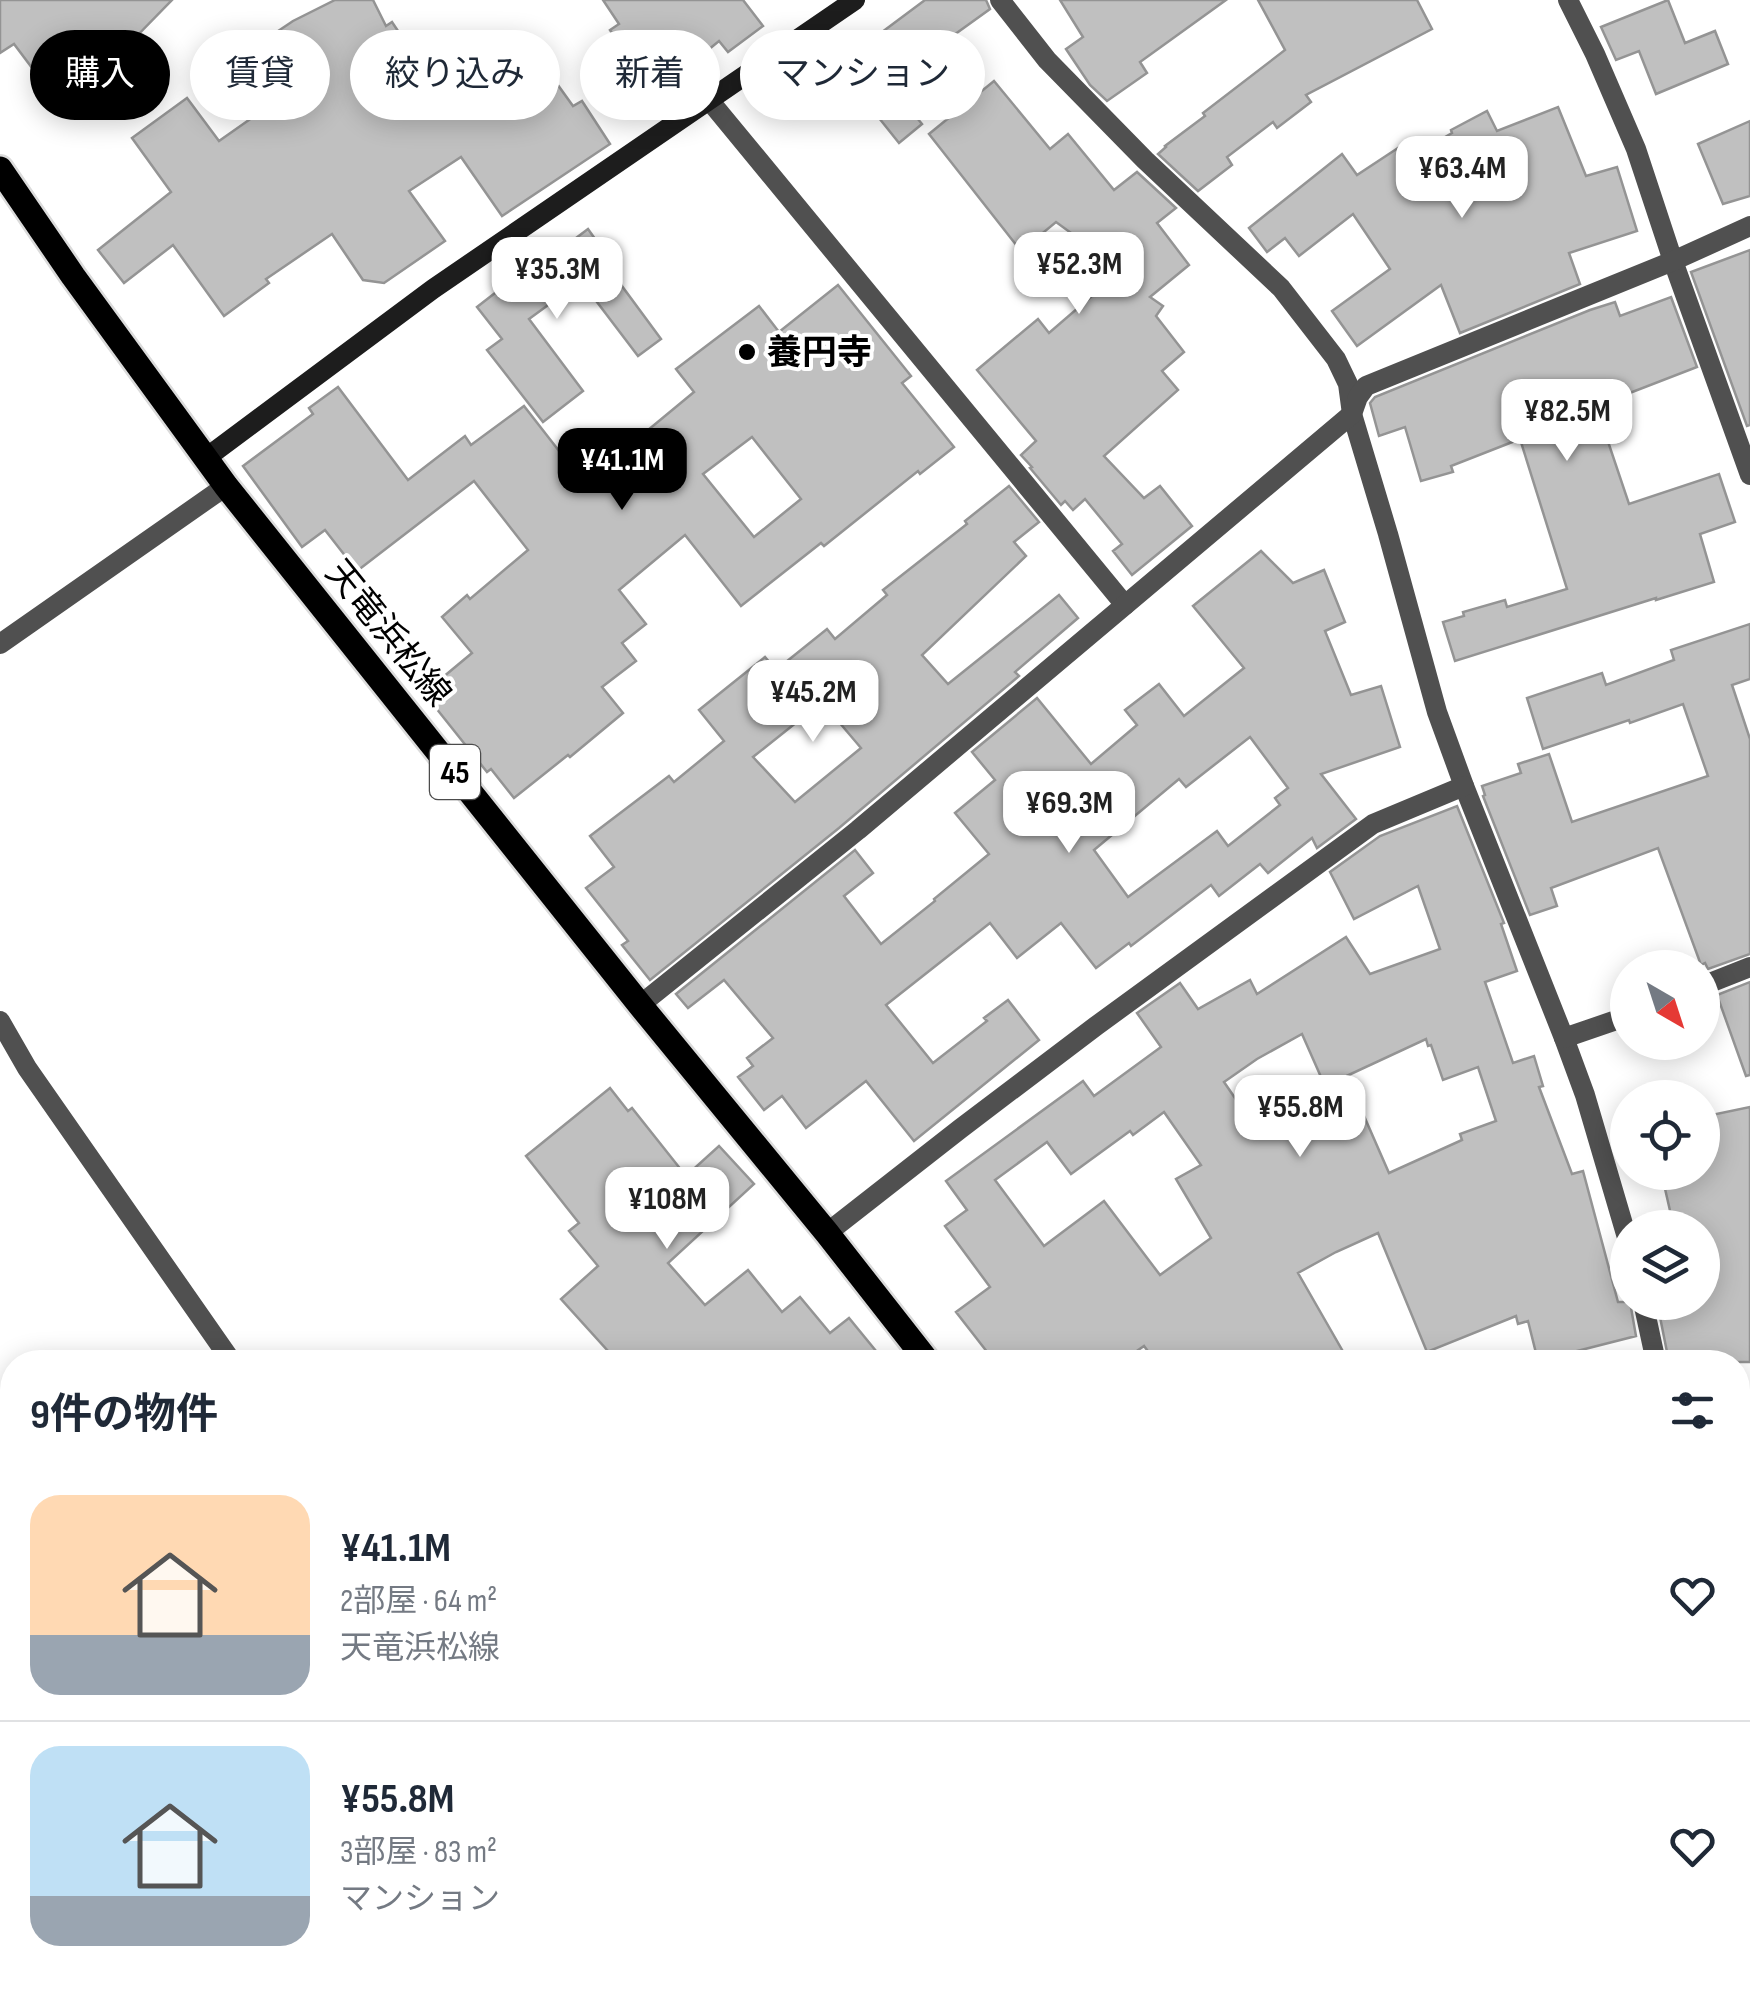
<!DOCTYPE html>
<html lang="ja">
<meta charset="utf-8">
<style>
:root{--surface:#fff;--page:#f6f6f7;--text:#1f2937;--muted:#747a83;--line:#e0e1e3;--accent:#000}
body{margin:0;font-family:"Sofia Sans Condensed","Noto Sans JP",sans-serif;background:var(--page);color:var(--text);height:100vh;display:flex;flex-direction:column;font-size:38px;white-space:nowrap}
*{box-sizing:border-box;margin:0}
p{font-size:32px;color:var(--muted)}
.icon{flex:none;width:55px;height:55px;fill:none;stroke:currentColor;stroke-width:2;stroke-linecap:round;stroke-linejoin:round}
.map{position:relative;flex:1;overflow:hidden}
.sheet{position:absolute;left:0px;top:1350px;width:1750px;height:642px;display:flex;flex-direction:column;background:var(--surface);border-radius:40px 40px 0 0;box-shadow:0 5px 25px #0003}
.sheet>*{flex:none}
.hud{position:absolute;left:30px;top:30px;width:1000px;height:90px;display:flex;gap:20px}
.needle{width:65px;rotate:141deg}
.buttons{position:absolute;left:1610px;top:950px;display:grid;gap:20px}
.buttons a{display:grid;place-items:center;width:110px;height:110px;border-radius:50%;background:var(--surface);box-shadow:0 5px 25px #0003;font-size:50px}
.price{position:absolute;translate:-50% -85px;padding:0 22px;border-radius:20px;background:#fff;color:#222;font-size:32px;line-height:65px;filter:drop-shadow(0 2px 5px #0008)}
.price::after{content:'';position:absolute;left:50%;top:60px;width:30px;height:22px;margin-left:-15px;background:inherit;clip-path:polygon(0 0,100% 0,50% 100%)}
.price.on{background:var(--accent);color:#fff}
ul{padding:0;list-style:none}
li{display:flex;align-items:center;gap:30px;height:250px;padding:0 30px}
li+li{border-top:2px solid var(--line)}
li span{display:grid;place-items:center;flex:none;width:280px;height:200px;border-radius:30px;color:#555}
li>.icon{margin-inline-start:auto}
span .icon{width:120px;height:120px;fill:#fffc;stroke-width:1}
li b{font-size:42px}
h2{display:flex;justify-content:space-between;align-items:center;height:120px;padding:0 30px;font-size:42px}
.tag{padding:0 35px;border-radius:45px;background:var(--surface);box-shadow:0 5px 25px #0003;font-size:35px;line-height:90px}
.tag.on{background:var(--accent);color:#fff}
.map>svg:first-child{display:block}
.building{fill:#c0c0c0;stroke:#949494;stroke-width:2.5;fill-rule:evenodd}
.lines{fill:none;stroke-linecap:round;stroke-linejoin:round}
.primary-casing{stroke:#dbdbdb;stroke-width:30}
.street{stroke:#505050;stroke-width:20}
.secondary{stroke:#1d1d1d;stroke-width:20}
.primary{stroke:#000;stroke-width:25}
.poi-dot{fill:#000;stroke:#fff;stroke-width:4}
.labels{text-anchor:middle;stroke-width:8;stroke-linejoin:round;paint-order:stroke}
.shield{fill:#fff;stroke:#4c4c4c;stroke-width:2.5}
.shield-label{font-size:32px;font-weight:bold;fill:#000}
.poi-label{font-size:35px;font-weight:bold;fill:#000;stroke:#fff;text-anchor:start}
.street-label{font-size:35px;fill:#000;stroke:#fff}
</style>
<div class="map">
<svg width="1750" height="1991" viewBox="0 0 1750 1991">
<rect width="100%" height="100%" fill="#fff"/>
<g class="building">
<path d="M 0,0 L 172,0 L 131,42 L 144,59 L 69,117 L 14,44 L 0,53 Z"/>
<path d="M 335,0 L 373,0 L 386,26 L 392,22 L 450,109 L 532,49 L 573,106 L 582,101 L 610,144 L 502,216 L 461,157 L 409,191 L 445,241 L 384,283 L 363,280 L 332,234 L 266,279 L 269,283 L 224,316 L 173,245 L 124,283 L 98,250 L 171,192 L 132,138 L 187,98 L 219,141 L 273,103 L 241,56 L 293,21 Z"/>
<path d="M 603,0 L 743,0 L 763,26 L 728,52 L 719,41 L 702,55 L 699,52 L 648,87 L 610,30 L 619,24 Z"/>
<path d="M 925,0 L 986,0 L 990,9 L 940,45 L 939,42 L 891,77 L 866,44 Z"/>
<path d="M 1060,0 L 1226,0 L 1140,62 L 1147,73 L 1107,101 L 1090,85 L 1066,49 L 1083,37 Z"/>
<path d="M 1258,0 L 1417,0 L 1432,29 L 1306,95 L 1311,102 L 1277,128 L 1273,122 L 1227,157 L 1232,165 L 1198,191 L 1158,154 L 1166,147 L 1165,146 L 1205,116 L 1203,113 L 1285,50 Z"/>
<path d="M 1668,0 L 1685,43 L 1715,31 L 1728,64 L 1656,94 L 1639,51 L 1616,60 L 1601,27 Z"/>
<path d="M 873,64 L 922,124 L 899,143 L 851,83 Z"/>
<path d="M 994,81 L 1050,149 L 1068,134 L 1114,190 L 1137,172 L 1176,208 L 1157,223 L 1189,265 L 1150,297 L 1163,306 L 1156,316 L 1184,352 L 1162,371 L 1178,390 L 1104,456 L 1144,498 L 1160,486 L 1192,526 L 1132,575 L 1113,551 L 1122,544 L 1085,499 L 1073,510 L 1065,501 L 1061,505 L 1030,468 L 1032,467 L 1021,455 L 1036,441 L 977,370 L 1038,319 L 1049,333 L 1122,270 L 1056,222 L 1021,251 L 929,134 Z"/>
<path d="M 1558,107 L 1586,176 L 1617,167 L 1637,231 L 1569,253 L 1580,284 L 1460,333 L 1441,285 L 1357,346 L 1332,311 L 1390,269 L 1353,214 L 1299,256 L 1285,238 L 1267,252 L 1249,228 L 1342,154 L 1357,175 L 1398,148 L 1405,160 L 1452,133 L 1451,130 L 1487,111 L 1497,131 Z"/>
<path d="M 1750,121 L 1750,196 L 1723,204 L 1698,144 Z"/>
<path d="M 588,229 L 610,260 L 605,263 L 661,339 L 638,356 L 581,281 L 529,319 L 583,391 L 543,422 L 487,350 L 502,339 L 477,307 L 513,279 L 516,283 Z"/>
<path d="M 1750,250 L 1750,425 L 1747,426 L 1691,272 Z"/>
<path d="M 838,285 L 911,376 L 902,383 L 954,447 L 920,474 L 918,471 L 824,546 L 821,543 L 741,606 L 685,535 L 619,590 L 646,624 L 622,643 L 636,661 L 602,687 L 623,713 L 570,757 L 568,755 L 514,798 L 491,769 L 487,772 L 424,693 L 472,653 L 442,617 L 467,595 L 470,599 L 528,550 L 474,481 L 357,571 L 325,530 L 302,547 L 243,466 L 313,414 L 309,408 L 338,387 L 408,480 L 465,436 L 471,445 L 524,406 L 584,483 L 694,392 L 676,369 L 759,306 L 779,332 ZM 752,437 L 801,499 L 754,537 L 703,474 Z"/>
<path d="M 1671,297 L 1697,367 L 1596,406 L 1629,504 L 1719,474 L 1735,522 L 1700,534 L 1714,582 L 1656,600 L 1656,598 L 1455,661 L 1443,622 L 1464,616 L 1463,612 L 1505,600 L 1507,607 L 1567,589 L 1520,439 L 1451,466 L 1453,472 L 1421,481 L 1405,427 L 1379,436 L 1370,403 L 1375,397 L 1590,310 L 1615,302 L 1620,316 Z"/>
<path d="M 1009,486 L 1039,522 L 1014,542 L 1026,556 L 922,655 L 948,684 L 1059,595 L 1078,618 L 1015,672 L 1019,676 L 839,828 L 650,980 L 622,945 L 628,941 L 586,888 L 614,867 L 590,836 L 669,776 L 674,782 L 724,741 L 699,710 L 765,657 L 776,670 L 827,629 L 835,639 L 887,595 L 883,590 L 967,524 L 965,521 ZM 822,702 L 861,748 L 795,802 L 753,757 Z"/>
<path d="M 1261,551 L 1293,583 L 1324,570 L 1345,622 L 1325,631 L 1351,695 L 1381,686 L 1400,747 L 1321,774 L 1356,819 L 1317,848 L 1312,838 L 1268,873 L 1260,864 L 1219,896 L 1211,885 L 1131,946 L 1129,943 L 1096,968 L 1061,923 L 1017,958 L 990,923 L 886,1005 L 933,1063 L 987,1021 L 984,1018 L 1008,1000 L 1039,1040 L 914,1141 L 866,1081 L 806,1128 L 782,1096 L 764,1110 L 738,1077 L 753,1066 L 747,1058 L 773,1038 L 724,980 L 688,1008 L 676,994 L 855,850 L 873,873 L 844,896 L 881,944 L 935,901 L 934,899 L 989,854 L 955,813 L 995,780 L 972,752 L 1037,698 L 1091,764 L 1137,725 L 1125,710 L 1159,684 L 1184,716 L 1244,668 L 1193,606 ZM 1250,737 L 1288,788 L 1275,798 L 1280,805 L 1228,846 L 1217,831 L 1128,897 L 1094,850 L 1179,779 L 1186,787 Z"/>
<path d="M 1750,624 L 1750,679 L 1732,685 L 1750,739 L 1750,954 L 1708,969 L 1705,963 L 1701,965 L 1658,848 L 1551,888 L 1557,906 L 1530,915 L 1483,796 L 1485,795 L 1482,786 L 1521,773 L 1518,764 L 1549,754 L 1572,822 L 1708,776 L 1683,704 L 1630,723 L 1629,720 L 1543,749 L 1527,698 L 1602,673 L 1606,685 L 1674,660 L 1671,650 Z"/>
<path d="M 1457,806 L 1504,923 L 1501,924 L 1517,971 L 1485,982 L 1513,1063 L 1534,1056 L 1543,1086 L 1539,1087 L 1572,1174 L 1583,1171 L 1618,1302 L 1630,1302 L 1636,1336 L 1538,1361 L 1528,1321 L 1518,1324 L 1516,1316 L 1427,1352 L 1378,1233 L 1336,1252 L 1298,1273 L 1349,1362 L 1156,1362 L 1144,1346 L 1121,1362 L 995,1362 L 956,1312 L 990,1287 L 945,1226 L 967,1210 L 946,1181 L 1083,1081 L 1094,1096 L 1161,1047 L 1137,1013 L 1180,983 L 1198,1009 L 1250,980 L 1257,994 L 1346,937 L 1370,974 L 1440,949 L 1418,886 L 1354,919 L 1330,872 L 1380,836 ZM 1302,1034 L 1325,1086 L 1426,1039 L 1428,1046 L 1431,1045 L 1443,1080 L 1478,1067 L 1496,1121 L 1460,1134 L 1462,1140 L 1389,1173 L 1350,1084 L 1259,1133 L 1224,1082 L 1257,1059 ZM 1164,1112 L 1201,1165 L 1176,1179 L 1211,1238 L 1160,1275 L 1104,1201 L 1044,1246 L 995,1180 L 1047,1142 L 1071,1174 L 1130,1131 L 1133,1135 Z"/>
<path d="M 1750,982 L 1750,1075 L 1746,1076 L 1717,995 Z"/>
<path d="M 610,1088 L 628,1111 L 632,1108 L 686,1176 L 719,1146 L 754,1184 L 668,1263 L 705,1305 L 748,1270 L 782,1312 L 800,1297 L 830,1333 L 849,1318 L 885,1362 L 618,1362 L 561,1299 L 598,1266 L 569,1231 L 579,1223 L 526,1156 Z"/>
<path d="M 1750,1107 L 1750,1362 L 1669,1362 L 1657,1302 L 1702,1302 L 1702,1228 L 1674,1228 L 1663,1180 L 1702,1172 L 1702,1117 Z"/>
</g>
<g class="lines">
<g class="primary-casing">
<g id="primary">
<path d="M 0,169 L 73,276 L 226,486 L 640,1005 L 827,1233 L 928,1362"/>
<path d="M 1738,1428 L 1750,1426"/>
<path d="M 1326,1980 L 1332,1991"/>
</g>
</g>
<g class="street">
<path d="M 1000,0 L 1047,60 L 1145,160 L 1281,288 L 1336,359 L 1348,384 L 1352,414 L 1388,534 L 1437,712 L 1464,786 L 1564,1038 L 1585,1095 L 1628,1241"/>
<path d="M 1568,0 L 1595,54 L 1636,149 L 1673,261 L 1750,475"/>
<path d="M 709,100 L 1125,605"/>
<path d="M 0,644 L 226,486"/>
<path d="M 1702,986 L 1750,967"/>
<path d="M 640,1005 L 858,830 L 1352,414 L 1358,397 L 1366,386 L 1673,261 L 1750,226"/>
<path d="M 0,1021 L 27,1068 L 232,1362"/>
<path d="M 1564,1038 L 1628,1016"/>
<path d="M 827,1233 L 960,1129 L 1096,1026 L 1373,824 L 1464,786"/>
<path d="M 1643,1302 L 1656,1362"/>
<path d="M 0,1621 L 12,1636"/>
<path d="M 0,1684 L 12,1675"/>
<path d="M 1738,1730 L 1750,1765"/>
<path d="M 0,1920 L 12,1909"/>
<path d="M 429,1980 L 448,1991"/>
<path d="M 868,1980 L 882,1991"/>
<path d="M 392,1991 L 408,1980"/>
<path d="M 617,1991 L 627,1980"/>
</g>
<path class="secondary" d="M 206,458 L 433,289 L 855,0"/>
<use href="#primary" class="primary"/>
</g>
<circle class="poi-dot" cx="747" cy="352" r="10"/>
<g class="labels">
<rect class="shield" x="430" y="745" width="50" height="54" rx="8"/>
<g class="shield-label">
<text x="455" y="783">45</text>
</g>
<g class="poi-label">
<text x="767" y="364">養円寺</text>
</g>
<g class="street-label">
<text transform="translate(389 633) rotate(51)" y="12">天竜浜松線</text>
</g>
</g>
</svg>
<div class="buttons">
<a><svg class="needle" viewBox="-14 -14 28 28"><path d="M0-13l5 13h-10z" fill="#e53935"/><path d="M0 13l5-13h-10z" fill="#747a83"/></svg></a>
<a><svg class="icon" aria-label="locate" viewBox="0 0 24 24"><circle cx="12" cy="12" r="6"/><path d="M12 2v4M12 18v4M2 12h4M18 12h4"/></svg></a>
<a><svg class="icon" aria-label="layers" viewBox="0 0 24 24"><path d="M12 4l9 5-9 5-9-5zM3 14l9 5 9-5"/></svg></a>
</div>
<b class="price" style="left:1462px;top:221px">¥63.4M</b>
<b class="price" style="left:1079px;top:317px">¥52.3M</b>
<b class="price" style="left:557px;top:322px">¥35.3M</b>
<b class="price" style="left:1567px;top:464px">¥82.5M</b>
<b class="price on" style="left:622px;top:513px">¥41.1M</b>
<b class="price" style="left:813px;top:745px">¥45.2M</b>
<b class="price" style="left:1069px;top:856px">¥69.3M</b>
<b class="price" style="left:1300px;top:1160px">¥55.8M</b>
<b class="price" style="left:667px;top:1252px">¥108M</b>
<div class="hud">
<a class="tag on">購入</a>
<a class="tag">賃貸</a>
<a class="tag">絞り込み</a>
<a class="tag">新着</a>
<a class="tag">マンション</a>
</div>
<section class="sheet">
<h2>9件の物件<svg class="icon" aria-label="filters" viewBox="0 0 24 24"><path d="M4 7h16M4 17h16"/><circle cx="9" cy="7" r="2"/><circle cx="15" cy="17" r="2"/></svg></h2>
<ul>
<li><span style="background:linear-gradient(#ffd9b3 70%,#9aa5b1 0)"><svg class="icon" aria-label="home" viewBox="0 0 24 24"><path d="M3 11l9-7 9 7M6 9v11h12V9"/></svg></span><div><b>¥41.1M</b><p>2部屋 · 64 m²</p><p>天竜浜松線</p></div><svg class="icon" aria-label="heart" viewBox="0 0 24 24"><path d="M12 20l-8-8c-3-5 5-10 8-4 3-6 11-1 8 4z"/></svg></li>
<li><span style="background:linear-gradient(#bfe0f5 75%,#9aa5b1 0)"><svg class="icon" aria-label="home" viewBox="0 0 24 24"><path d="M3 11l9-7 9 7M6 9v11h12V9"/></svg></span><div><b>¥55.8M</b><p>3部屋 · 83 m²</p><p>マンション</p></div><svg class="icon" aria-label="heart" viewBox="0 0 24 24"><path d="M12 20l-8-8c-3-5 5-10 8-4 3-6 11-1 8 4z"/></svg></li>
</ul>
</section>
</div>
